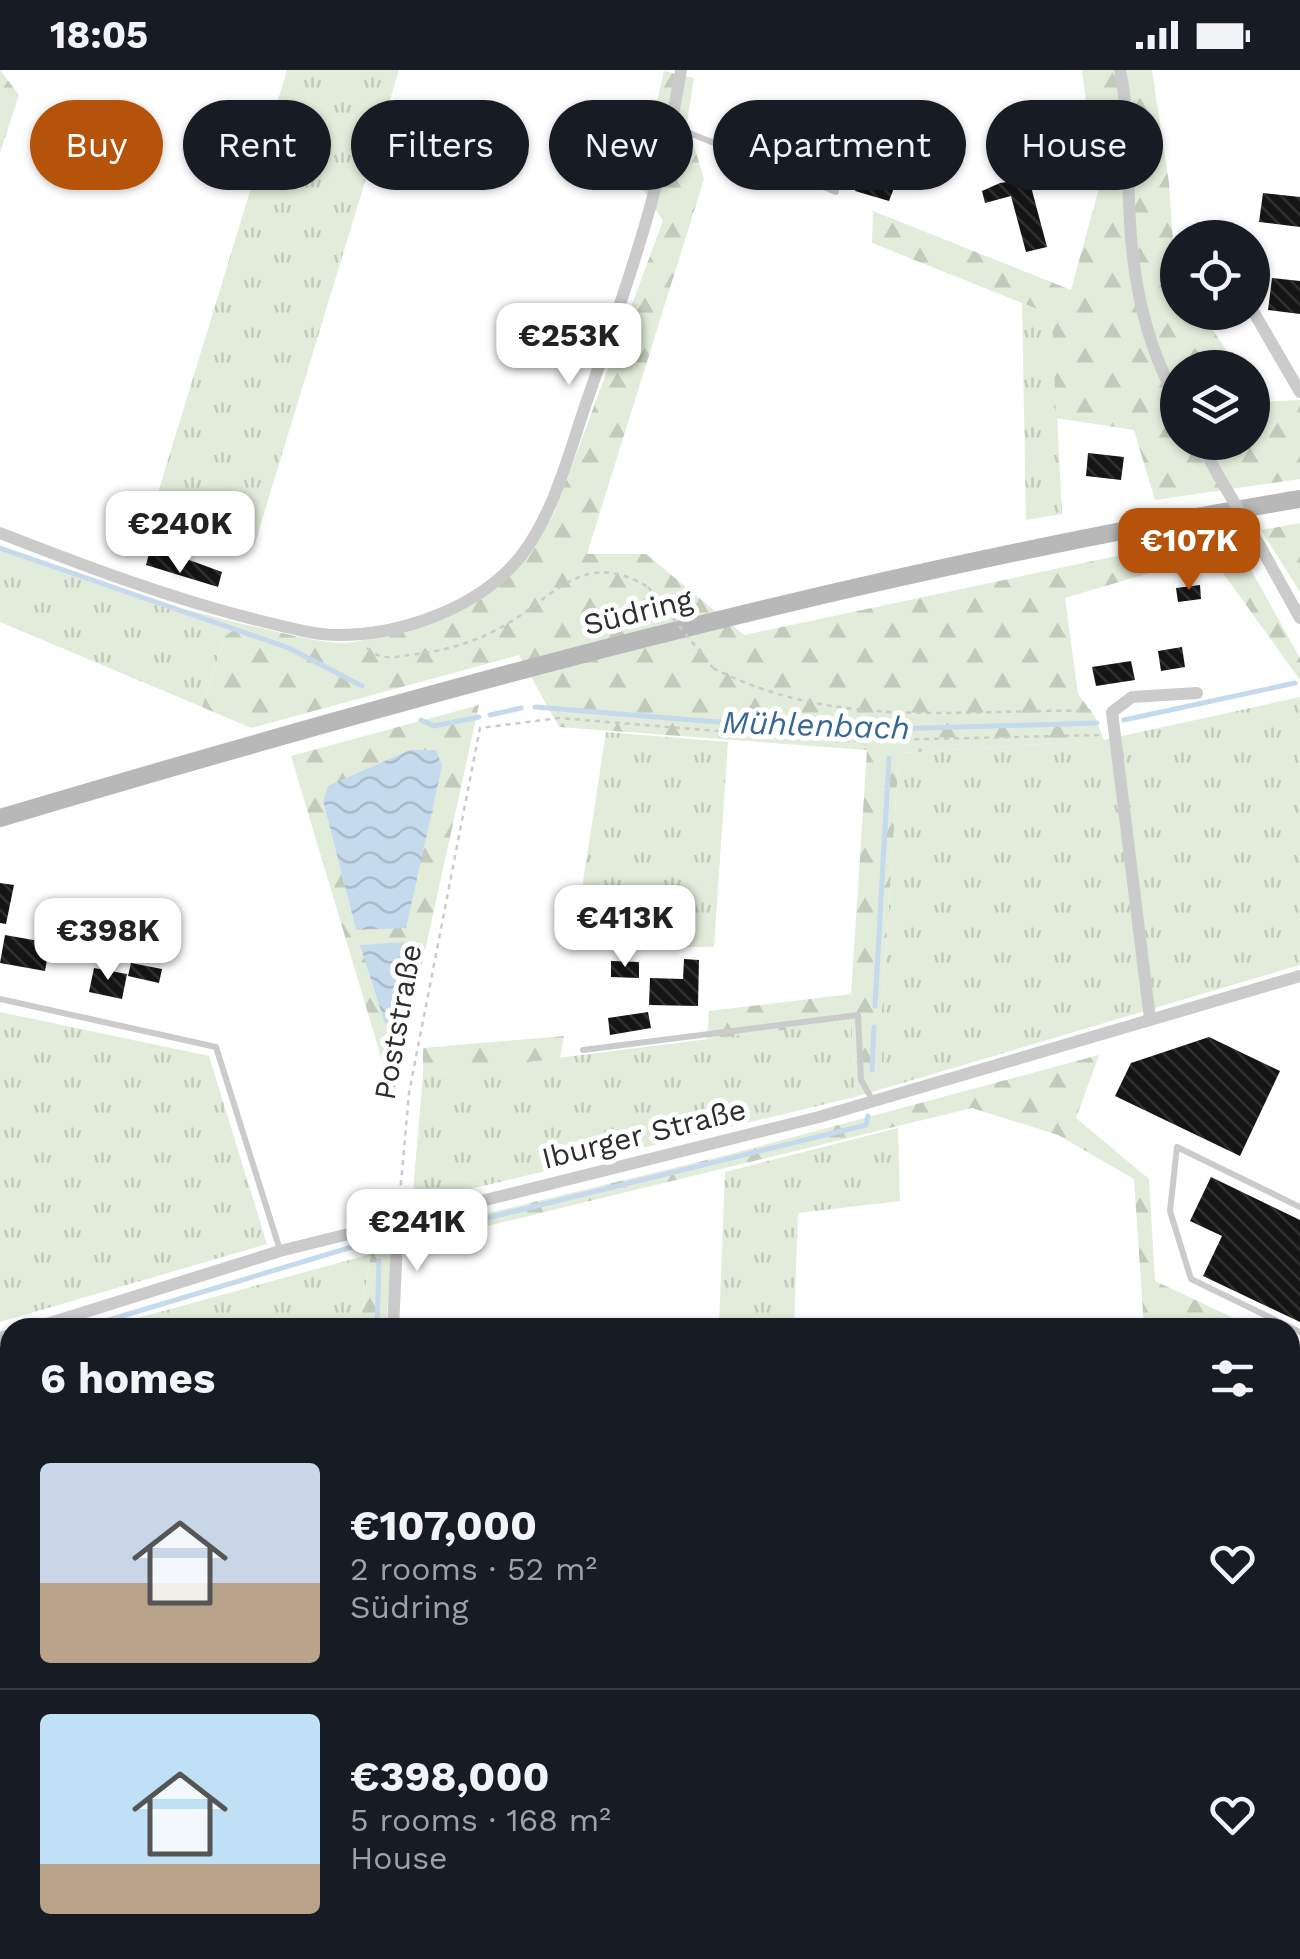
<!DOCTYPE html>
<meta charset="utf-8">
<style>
:root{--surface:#171b24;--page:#242831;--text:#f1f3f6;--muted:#9ea1a6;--line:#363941;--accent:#b45309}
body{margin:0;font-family:"Work Sans",sans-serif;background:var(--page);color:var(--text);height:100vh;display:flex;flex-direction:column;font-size:38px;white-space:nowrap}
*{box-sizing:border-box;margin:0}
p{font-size:32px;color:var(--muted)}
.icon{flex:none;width:55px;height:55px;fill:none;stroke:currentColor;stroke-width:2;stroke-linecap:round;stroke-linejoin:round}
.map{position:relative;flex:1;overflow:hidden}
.sheet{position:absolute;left:0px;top:1248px;width:1300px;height:642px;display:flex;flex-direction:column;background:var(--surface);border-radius:30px 30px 0 0;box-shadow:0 2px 8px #0004}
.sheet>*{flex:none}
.hud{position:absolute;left:30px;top:30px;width:1240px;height:90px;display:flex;gap:20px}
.fabs{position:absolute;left:1160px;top:150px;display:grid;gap:20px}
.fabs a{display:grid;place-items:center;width:110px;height:110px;border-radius:50%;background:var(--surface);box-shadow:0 2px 8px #0004;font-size:50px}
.price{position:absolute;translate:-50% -85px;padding:0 22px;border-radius:20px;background:#fff;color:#222;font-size:32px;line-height:65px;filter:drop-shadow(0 2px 5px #0008)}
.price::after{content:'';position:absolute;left:50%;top:60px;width:30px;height:22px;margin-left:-15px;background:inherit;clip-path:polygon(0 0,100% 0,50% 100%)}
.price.active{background:var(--accent);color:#fff}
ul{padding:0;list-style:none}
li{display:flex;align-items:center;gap:30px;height:250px;padding:0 40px}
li+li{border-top:2px solid var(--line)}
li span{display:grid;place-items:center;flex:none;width:280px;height:200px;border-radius:10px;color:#555}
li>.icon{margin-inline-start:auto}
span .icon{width:120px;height:120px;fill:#fffc;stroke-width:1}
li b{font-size:42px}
h2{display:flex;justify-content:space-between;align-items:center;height:120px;padding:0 40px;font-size:42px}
.chip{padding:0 35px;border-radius:45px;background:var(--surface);box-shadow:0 2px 8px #0004;font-size:35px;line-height:90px}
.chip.active{background:var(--accent);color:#fff}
.status{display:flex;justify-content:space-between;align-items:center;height:70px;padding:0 50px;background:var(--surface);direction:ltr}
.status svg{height:28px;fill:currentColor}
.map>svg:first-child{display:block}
.grass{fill:url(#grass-tufts)}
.forest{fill:url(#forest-firs);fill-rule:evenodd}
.water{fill:url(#water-waves)}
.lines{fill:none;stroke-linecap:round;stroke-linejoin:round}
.stream{stroke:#c5daed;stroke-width:5}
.building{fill:url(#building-back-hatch)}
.path{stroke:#cbcbcb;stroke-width:2.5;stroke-dasharray:5 5;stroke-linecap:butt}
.lane{stroke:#cbcbcb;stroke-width:6}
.street{stroke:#cbcbcb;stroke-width:12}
.secondary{stroke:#b8b8b8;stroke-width:18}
.path-bridge{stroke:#cbcbcb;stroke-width:2.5;stroke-dasharray:5 5;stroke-linecap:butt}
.street-bridge{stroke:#cbcbcb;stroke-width:12}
.labels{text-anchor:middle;stroke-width:10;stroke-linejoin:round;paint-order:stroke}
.street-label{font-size:30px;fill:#2e2e2e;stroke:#fff}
.water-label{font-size:32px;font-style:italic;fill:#376895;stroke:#fff}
</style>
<div class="status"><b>18:05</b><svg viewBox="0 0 49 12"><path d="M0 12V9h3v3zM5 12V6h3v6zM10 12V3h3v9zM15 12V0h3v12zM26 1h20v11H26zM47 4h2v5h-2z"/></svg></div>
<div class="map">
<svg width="1300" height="1889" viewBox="0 0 1300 1889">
<defs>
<pattern id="grass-tufts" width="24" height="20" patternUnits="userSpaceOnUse" patternTransform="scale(2.5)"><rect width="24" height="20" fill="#e2ecda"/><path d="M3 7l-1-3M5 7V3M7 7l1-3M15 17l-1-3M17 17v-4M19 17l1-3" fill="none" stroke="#c2cbbb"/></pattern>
<pattern id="forest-firs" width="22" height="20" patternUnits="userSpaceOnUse" patternTransform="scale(2.5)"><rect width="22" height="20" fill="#e2ecda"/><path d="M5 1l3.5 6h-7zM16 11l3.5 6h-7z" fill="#c2cbbb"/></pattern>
<pattern id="water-waves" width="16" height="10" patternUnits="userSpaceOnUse" patternTransform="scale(2.5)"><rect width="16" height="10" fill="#c5daed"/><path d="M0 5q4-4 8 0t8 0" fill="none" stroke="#abc"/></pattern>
<pattern id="building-back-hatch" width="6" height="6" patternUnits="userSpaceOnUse" patternTransform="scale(2.5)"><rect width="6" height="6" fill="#151515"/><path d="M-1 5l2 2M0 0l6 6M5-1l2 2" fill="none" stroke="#2f2f2f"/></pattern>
</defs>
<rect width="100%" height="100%" fill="#fff"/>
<g class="grass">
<path d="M 287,0 L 399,0 L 255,473 L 153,439 Z"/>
<path d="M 1022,233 L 1052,245 L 1062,444 L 1026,450 Z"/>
<path d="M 0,480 L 168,535 L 243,554 L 225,566 L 202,637 L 0,552 Z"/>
<path d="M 1300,627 L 1300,895 L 882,1019 L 882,939 L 899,683 L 1104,670 Z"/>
<path d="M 606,662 L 728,672 L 714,877 L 573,877 Z"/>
<path d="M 0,942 L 209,986 L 267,1174 L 0,1252 Z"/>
<path d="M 852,951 L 855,1027 L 412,1133 L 423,1005 Z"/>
<path d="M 898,1058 L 900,1131 L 798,1143 L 794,1257 L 719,1258 L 725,1102 Z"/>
<path d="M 371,1184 L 359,1257 L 105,1257 Z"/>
<path d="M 10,1283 L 10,1537 L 0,1537 L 0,1286 Z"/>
<path d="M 1290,1551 L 1300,1552 L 1300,1828 L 1290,1829 Z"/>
</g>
<g class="forest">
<path d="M 0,0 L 19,25 L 0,83 Z"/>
<path d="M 1082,0 L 1152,0 L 1169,113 L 1178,242 L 1201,243 L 1238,297 L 1178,298 L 1178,372 L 1252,372 L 1253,318 L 1262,332 L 1300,330 L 1300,409 L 1155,430 L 1134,360 L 1056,348 L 1052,245 L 872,173 L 873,141 L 1071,220 L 1098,122 Z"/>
<path d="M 664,1 L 694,8 L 687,53 L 704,109 L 587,484 L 646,484 L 744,565 L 1230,462 L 1300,588 L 1300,610 L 1210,485 L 1065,528 L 1078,624 L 1095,647 L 1104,670 L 899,683 L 882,939 L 882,1019 L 855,1027 L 852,952 L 707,969 L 709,941 L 851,924 L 867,680 L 559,657 L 519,585 L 251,658 L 202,637 L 225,566 L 243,554 C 274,560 310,572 342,573 C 356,573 373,567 387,564 C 464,547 518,510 555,441 L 663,151 L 639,113 Z"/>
<path d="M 1300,453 L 1300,522 L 1261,460 Z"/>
<path d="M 479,635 L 393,1027 L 291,686 ZM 442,696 L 356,860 L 323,731 Z"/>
<path d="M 564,966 L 560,988 L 423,1005 L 423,978 Z"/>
<path d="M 1099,985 L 1076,1048 L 1149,1109 L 1155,1211 L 1253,1257 L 1144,1257 L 1134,1109 L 1058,1065 L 972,1038 L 413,1174 L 415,1161 L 727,1085 Z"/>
<path d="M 392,1179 L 386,1257 L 359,1258 L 371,1184 Z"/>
<path d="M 1290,1275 L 1300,1280 L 1300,1356 L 1290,1355 Z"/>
<path d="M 1290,1411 L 1300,1552 L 1290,1551 Z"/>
<path d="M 0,1802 L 10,1804 L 10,1880 L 46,1880 L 45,1889 L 0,1889 Z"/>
<path d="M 713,1880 L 982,1880 L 986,1889 L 715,1889 Z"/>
<path d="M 1076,1880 L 1273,1880 L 1275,1889 L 1043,1889 Z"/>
</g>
<g class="water">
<path d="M 410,680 L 436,680 L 442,696 L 406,858 L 356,860 L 323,731 L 328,716 Z"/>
<path d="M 406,872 L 394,954 L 385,953 L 360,875 Z"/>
</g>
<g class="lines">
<g class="stream">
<path d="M 0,478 L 289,578 L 362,616"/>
<path d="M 535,637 L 827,661 L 1097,653"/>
<path d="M 490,645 L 521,638"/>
<path d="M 421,650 L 434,656 L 479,647"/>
<path d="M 1124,650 L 1295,613"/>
<path d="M 875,936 L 889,688"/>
<path d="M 872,1000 L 874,957"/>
<path d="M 418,1165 L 866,1055 L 868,1046"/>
<path d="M 82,1258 L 372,1171"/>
<path d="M 377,1258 L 379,1191"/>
<path d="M 0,1282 L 10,1279"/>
</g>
</g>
<g class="building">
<path d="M 811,47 L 840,60 L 830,86 L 839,90 L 833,105 L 793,90 L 798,77 L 780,69 L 786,54 L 805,62 Z"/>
<path d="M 864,97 L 879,103 L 876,110 L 894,118 L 889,131 L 855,121 Z"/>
<path d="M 1029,109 L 1047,177 L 1026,182 L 1011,126 L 985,133 L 982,121 L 1000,113 Z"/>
<path d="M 1263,123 L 1300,127 L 1300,157 L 1259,152 Z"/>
<path d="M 1272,208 L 1300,211 L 1300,244 L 1268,240 Z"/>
<path d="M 1088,383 L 1124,387 L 1121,410 L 1086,406 Z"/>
<path d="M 151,476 L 222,502 L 218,517 L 146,495 Z"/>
<path d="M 1200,515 L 1201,529 L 1178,532 L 1176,518 Z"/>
<path d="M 1182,577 L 1185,597 L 1161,601 L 1158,581 Z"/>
<path d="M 1131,591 L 1135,610 L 1096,616 L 1092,597 Z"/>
<path d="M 0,813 L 14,815 L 6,854 L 0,853 Z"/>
<path d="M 5,865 L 50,873 L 45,901 L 0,893 Z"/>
<path d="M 684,889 L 699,890 L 698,936 L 649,935 L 650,908 L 683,909 Z"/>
<path d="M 611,891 L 639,892 L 639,908 L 611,907 Z"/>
<path d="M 131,893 L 162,899 L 159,913 L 128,906 Z"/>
<path d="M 94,898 L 127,904 L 122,929 L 89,922 Z"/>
<path d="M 648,942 L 651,958 L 610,965 L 608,948 Z"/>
<path d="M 1209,967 L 1280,1001 L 1240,1086 L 1115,1026 L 1131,993 Z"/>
<path d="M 1211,1107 L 1300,1150 L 1300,1252 L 1203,1206 L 1222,1166 L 1190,1151 Z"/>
</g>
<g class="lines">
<g class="path">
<path d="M 367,578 C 380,591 394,587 410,585 C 442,581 470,574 498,559 C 551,532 581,476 648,517"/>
<path d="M 713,598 C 838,662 962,638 1095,641"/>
<path d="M 399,1135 L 409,1023 L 480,658 L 559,648 L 839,671 L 1101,665"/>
</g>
<g class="lane">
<path d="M 672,56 L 836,122"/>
<path d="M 0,929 L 216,977 L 280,1180"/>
<path d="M 583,980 L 858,945 L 861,1010 L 873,1031"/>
<path d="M 1300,1137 L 1177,1077 L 1170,1141 L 1191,1209 L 1300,1262"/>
<path d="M 483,1889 L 559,1880"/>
</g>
<g class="street">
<path d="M 1120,0 C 1129,43 1127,87 1129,131 C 1131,202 1143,270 1178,332"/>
<path d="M 1253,241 L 1300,322"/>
<path d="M 1200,372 L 1218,405"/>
<path d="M 0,463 C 85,496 169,528 257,550 C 284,556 311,565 339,565 C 403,565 480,537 521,486 C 557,439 571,374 591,319 C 628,213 663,111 681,0"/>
<path d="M 1260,476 L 1300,548"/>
<path d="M 1150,949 L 1112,642 L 1132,627 L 1197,623"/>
<path d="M 34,1258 L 280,1181 L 819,1047 L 1300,906"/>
<path d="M 393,1258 L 398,1150"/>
<path d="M 0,1268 L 10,1265"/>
<path d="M 393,1880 L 394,1889"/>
</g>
<path class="secondary" d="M 0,748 C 428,621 859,502 1300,429"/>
<path class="path-bridge" d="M 648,517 L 713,598"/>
<path class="street-bridge" d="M 1218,405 L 1260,476"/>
</g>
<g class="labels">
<g class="street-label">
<text transform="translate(638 542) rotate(-14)" y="10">Südring</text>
<text transform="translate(398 952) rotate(-80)" y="10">Poststraße</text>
<text transform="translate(644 1064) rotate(-14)" y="10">Iburger Straße</text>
</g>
<g class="water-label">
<text transform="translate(816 655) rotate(2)" y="11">Mühlenbach</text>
</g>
</g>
</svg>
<div class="fabs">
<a><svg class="icon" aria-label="locate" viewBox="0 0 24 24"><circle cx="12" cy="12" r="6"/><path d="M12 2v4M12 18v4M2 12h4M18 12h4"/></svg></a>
<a><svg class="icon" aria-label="layers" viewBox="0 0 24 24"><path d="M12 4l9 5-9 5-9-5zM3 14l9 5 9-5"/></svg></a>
</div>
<b class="price" style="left:569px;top:318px">€253K</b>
<b class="price" style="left:180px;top:506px">€240K</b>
<b class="price active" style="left:1189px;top:523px">€107K</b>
<b class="price" style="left:625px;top:900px">€413K</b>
<b class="price" style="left:108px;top:913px">€398K</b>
<b class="price" style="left:417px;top:1204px">€241K</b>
<div class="hud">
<a class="chip active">Buy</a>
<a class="chip">Rent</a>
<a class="chip">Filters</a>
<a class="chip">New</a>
<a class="chip">Apartment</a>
<a class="chip">House</a>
</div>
<section class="sheet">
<h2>6 homes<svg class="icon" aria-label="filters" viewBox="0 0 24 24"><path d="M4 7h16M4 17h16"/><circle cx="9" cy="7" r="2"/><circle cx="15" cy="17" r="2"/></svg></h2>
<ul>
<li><span style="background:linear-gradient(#c9d6e8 60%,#b9a48a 0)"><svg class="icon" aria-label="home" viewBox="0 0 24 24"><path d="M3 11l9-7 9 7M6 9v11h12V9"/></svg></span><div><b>€107,000</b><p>2 rooms · 52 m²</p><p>Südring</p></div><svg class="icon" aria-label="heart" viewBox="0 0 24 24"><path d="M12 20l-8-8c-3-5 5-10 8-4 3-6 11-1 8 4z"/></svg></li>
<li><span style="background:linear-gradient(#bfe0f5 75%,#b9a48a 0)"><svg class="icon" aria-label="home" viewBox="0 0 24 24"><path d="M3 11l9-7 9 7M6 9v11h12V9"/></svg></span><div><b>€398,000</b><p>5 rooms · 168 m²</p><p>House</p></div><svg class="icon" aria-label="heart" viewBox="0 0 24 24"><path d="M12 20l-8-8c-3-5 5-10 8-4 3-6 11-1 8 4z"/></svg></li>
</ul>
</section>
</div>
